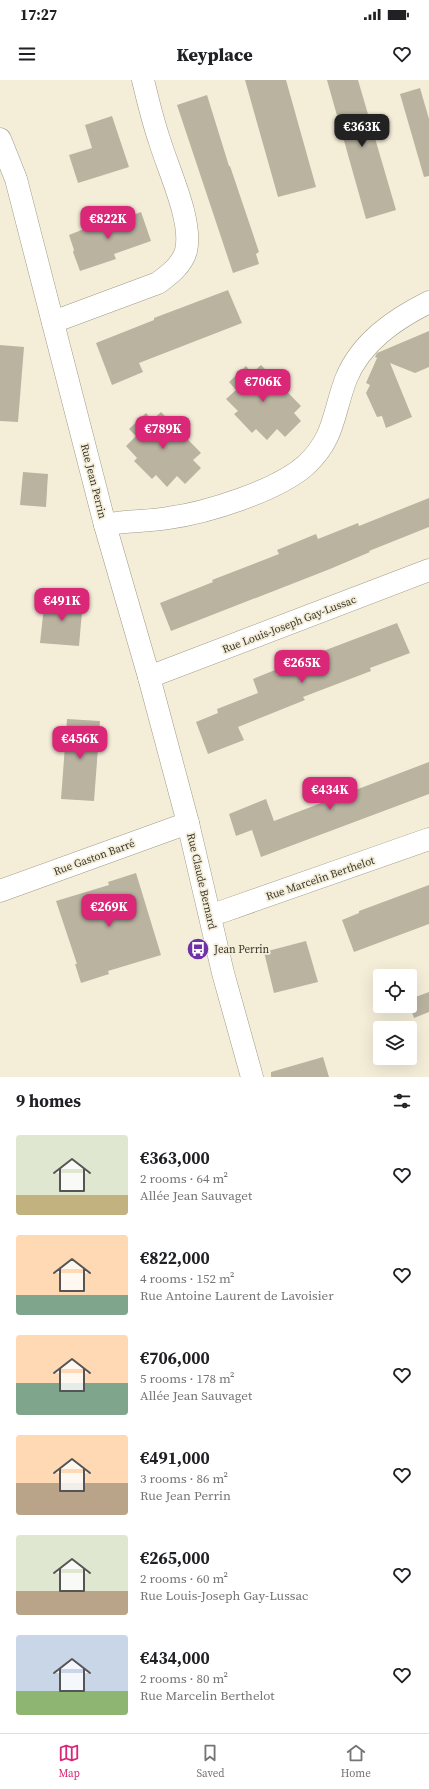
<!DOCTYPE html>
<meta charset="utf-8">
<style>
:root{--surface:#fff;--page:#f2f2f2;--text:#202124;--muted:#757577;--line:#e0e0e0;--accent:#db2777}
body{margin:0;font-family:"Source Serif 4",serif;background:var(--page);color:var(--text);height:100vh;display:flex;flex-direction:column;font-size:15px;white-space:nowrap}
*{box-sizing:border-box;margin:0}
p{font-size:13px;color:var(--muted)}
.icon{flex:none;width:22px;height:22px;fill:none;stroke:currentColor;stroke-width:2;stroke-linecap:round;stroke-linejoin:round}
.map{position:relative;height:997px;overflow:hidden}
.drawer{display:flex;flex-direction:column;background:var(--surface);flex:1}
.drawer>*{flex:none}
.tools{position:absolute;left:373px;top:889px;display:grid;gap:8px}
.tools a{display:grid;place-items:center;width:44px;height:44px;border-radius:4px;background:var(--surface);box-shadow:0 4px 16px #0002;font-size:20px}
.price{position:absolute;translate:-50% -34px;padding:0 9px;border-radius:8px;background:var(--accent);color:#fff;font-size:13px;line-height:26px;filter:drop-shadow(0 1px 2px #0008)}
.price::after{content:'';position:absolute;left:50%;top:24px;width:12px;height:9px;margin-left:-6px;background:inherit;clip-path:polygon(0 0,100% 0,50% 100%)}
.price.active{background:#222;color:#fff}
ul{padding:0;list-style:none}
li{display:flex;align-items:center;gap:12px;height:100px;padding:0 16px}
li span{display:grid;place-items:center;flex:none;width:112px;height:80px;border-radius:4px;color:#555}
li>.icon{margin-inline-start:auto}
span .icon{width:48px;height:48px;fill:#fffc;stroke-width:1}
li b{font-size:17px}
h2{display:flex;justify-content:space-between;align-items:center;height:48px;padding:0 16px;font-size:17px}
.status{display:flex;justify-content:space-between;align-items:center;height:28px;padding:0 20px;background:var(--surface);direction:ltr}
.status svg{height:11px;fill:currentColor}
header{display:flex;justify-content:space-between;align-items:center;height:52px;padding:0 16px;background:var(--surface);font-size:18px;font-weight:800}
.menu{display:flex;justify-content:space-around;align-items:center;height:56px;border-top:1px solid var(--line);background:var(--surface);font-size:11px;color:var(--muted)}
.menu a{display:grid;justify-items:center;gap:2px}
.menu .active{color:var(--accent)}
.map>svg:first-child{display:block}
.building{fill:#b9b3a0}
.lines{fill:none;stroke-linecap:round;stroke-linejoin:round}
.minor-casing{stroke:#a09a87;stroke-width:23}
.minor{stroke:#fff;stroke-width:22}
.labels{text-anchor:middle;stroke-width:3.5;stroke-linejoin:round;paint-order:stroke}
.street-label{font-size:11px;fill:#39362e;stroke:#f4eed9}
.poi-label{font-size:11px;fill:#39362e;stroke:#f4eed9;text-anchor:start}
</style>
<div class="status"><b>17:27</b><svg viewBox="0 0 49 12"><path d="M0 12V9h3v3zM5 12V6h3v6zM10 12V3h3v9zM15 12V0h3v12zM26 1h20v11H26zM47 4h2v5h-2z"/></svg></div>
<header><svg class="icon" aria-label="menu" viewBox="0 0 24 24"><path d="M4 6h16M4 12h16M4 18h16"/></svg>Keyplace<svg class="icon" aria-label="heart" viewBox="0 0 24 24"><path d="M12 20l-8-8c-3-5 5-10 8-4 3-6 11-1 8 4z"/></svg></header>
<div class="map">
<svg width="429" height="997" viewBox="0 0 429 997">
<rect width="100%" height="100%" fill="#f4eed9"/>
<g class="building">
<path d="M 245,0 L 286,0 L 316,107 L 278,117 Z"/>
<path d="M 327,0 L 358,0 L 396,130 L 366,139 Z"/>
<path d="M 420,8 L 429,39 L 429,96 L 424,97 L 400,14 Z"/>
<path d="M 207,15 L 229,86 L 230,86 L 259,172 L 256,174 L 259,184 L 233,193 L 177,25 Z"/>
<path d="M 112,36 L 129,87 L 78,103 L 69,75 L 92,68 L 85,45 Z"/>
<path d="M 141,132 L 151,161 L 114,174 L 116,179 L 80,191 L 73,172 L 74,170 L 69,155 L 84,149 L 84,146 L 102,140 L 103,146 Z"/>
<path d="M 228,210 L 242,243 L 139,283 L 143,292 L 112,305 L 96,263 L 154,240 L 154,238 Z"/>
<path d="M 429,251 L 429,287 L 415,293 L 390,283 L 412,337 L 386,348 L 382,336 L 377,337 L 366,313 L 370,305 L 366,303 L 377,278 L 380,279 L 375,277 L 377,273 Z"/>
<path d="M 0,265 L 24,267 L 18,342 L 0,341 Z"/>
<path d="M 261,285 L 301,326 L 294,333 L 301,341 L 285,357 L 277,349 L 267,360 L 256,349 L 252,353 L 234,334 L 238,331 L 226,319 L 236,310 L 229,302 L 246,286 L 252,293 Z"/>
<path d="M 161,332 L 201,373 L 193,380 L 201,388 L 185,404 L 177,396 L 167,407 L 156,395 L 152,399 L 134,381 L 137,378 L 126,366 L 136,356 L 129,349 L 146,333 L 152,340 Z"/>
<path d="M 23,392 L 48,394 L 46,427 L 20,425 Z"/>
<path d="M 429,418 L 429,447 L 369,471 L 370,472 L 330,489 L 171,551 L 160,523 L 213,502 L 212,500 L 279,474 L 277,470 L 316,454 L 318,459 L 358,443 L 359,446 Z"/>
<path d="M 45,517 L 83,520 L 79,566 L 40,563 Z"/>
<path d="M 397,543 L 410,573 L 370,588 L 371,591 L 303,617 L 305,620 L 238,647 L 244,660 L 208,674 L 196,642 L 218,633 L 217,629 L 258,613 L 253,599 L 275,590 L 277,595 L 319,578 L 318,573 Z"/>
<path d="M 67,639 L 100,641 L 94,721 L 61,719 Z"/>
<path d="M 429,682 L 429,714 L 261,777 L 252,750 L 236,756 L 229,734 L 266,719 L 274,741 Z"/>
<path d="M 136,793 L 161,875 L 108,891 L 109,894 L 81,903 L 75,884 L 77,884 L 56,821 L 109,805 L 108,802 Z"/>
<path d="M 429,805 L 429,844 L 354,872 L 342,840 L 359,833 L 359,831 Z"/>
<path d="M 306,861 L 318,902 L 274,913 L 264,872 Z"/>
<path d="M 429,912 L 429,932 L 414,938 L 410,926 L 410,919 Z"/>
<path d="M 323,977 L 329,997 L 271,997 L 271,992 Z"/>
</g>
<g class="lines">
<g class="minor-casing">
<g id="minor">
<path d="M 0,59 L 16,99 L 105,445 L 149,597 L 188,743 L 223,893 L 252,997"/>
<path d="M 53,242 L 158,203 C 169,195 182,185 186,171 C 193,141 169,92 160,62 C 153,42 148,21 143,0"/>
<path d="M 105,445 C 126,440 147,442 168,438 C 206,433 277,411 306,385 C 335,358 333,333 346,299 C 361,262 395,239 429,222"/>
<path d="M 149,597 L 429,490"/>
<path d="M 0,811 L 188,743"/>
<path d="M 210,835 L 221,832 L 429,759"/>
</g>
</g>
<use href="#minor" class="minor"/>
</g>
<defs>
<g id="bus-disc" transform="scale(1.15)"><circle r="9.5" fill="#6e31a7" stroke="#f4eed9"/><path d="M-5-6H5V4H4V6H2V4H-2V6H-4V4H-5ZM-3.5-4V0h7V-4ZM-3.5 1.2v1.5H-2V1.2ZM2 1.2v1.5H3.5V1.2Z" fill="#fff"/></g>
</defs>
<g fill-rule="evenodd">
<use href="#bus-disc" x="198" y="869"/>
</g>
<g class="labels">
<g class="street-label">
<text transform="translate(94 401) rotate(76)" y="4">Rue Jean Perrin</text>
<text transform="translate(289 544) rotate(-21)" y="4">Rue Louis-Joseph Gay-Lussac</text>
<text transform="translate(94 777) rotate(-20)" y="4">Rue Gaston Barré</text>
<text transform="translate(320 798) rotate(-19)" y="4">Rue Marcelin Berthelot</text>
<text transform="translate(202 801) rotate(77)" y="4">Rue Claude Bernard</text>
</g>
<g class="poi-label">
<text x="214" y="873">Jean Perrin</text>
</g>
</g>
</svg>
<div class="tools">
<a><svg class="icon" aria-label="locate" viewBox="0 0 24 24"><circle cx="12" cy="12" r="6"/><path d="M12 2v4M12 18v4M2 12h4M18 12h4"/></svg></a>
<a><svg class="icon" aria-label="layers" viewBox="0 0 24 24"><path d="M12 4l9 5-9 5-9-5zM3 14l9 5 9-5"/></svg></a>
</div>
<b class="price active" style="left:362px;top:68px">€363K</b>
<b class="price" style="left:108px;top:160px">€822K</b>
<b class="price" style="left:263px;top:323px">€706K</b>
<b class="price" style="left:163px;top:370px">€789K</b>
<b class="price" style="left:62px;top:542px">€491K</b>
<b class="price" style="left:302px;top:604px">€265K</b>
<b class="price" style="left:80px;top:680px">€456K</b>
<b class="price" style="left:330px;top:731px">€434K</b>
<b class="price" style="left:109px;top:848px">€269K</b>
</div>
<section class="drawer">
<h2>9 homes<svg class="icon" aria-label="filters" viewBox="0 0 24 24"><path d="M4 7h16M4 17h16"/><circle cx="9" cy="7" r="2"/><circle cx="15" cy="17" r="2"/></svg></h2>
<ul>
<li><span style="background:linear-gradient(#dfe7d0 75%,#c2b280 0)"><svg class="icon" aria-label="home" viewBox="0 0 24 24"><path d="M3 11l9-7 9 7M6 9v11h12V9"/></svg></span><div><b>€363,000</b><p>2 rooms · 64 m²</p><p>Allée Jean Sauvaget</p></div><svg class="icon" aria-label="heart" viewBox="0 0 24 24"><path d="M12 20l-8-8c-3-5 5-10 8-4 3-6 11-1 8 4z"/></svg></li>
<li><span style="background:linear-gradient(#ffd9b3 75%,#7fa58c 0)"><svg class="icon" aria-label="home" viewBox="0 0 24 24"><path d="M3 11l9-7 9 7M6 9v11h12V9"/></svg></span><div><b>€822,000</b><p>4 rooms · 152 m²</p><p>Rue Antoine Laurent de Lavoisier</p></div><svg class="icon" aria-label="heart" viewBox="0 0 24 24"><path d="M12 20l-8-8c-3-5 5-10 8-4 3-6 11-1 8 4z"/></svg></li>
<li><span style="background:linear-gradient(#ffd9b3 60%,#7fa58c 0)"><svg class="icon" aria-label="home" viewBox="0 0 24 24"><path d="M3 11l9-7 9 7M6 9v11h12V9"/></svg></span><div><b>€706,000</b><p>5 rooms · 178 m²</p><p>Allée Jean Sauvaget</p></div><svg class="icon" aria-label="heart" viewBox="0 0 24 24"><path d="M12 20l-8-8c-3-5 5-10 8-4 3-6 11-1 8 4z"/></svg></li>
<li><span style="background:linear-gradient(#ffd9b3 60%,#b9a48a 0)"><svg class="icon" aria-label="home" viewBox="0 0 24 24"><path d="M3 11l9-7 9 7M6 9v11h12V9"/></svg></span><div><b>€491,000</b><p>3 rooms · 86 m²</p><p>Rue Jean Perrin</p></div><svg class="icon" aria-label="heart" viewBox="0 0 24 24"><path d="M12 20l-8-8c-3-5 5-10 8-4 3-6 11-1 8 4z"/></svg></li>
<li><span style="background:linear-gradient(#dfe7d0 70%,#b9a48a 0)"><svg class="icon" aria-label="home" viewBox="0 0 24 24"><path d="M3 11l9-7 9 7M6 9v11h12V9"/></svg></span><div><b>€265,000</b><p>2 rooms · 60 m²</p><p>Rue Louis-Joseph Gay-Lussac</p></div><svg class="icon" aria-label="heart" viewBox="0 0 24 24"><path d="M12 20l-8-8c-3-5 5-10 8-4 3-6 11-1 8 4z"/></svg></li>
<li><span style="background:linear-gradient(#c9d6e8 70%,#8fb573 0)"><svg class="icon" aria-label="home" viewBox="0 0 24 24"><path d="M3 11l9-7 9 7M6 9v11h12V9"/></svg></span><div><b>€434,000</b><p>2 rooms · 80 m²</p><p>Rue Marcelin Berthelot</p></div><svg class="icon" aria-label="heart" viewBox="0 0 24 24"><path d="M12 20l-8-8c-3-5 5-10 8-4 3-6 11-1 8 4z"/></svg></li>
</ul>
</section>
<nav class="menu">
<a class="active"><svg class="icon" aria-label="map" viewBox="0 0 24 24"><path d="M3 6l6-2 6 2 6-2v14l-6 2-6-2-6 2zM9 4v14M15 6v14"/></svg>Map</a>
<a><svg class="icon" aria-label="saved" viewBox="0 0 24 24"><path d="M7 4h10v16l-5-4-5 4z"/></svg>Saved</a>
<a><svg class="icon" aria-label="home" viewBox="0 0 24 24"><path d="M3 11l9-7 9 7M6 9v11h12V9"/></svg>Home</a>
</nav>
